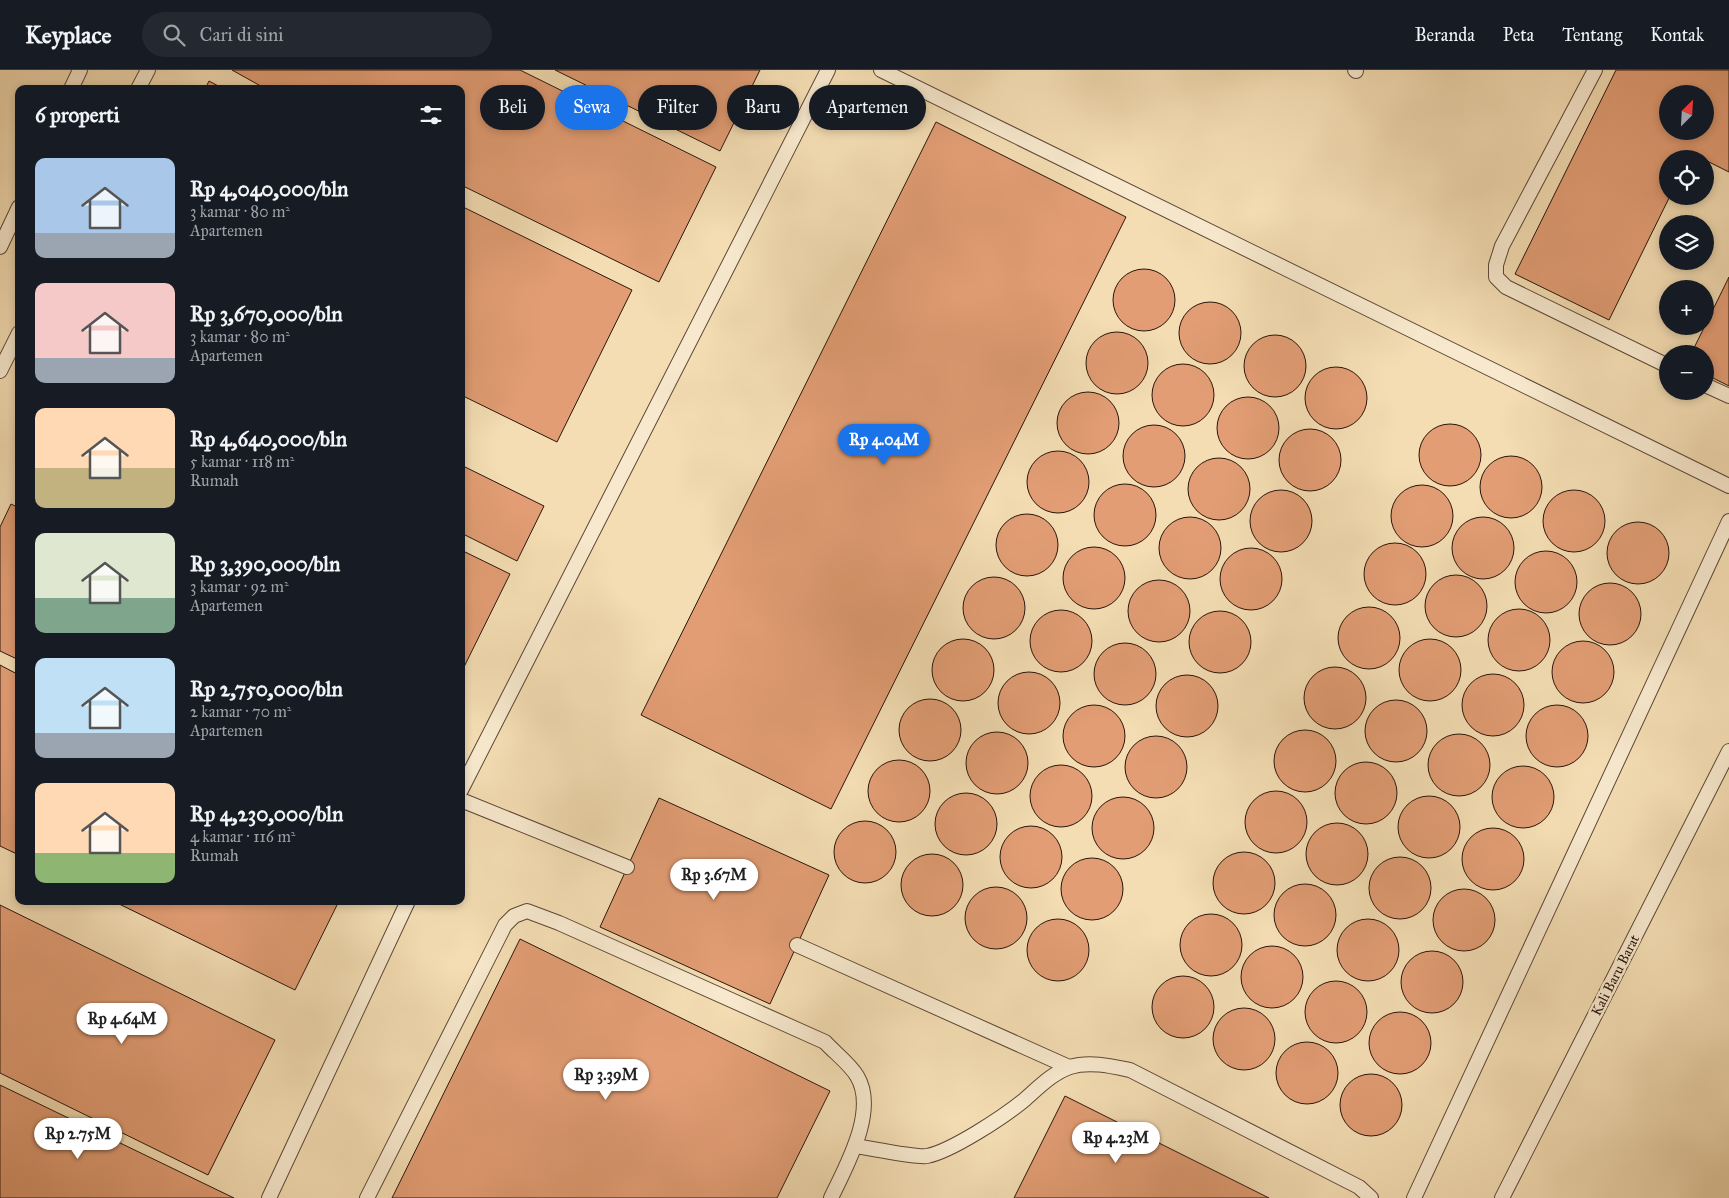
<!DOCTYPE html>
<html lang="id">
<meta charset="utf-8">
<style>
:root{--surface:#171b24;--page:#242831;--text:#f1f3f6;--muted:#9ea1a6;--line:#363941;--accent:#1a73e8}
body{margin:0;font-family:"IM FELL Great Primer",serif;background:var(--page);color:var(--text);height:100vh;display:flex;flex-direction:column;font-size:19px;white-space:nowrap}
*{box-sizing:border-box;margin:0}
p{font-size:16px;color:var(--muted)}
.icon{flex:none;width:28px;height:28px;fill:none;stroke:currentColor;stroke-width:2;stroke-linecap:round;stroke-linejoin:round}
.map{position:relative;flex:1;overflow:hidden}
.sheet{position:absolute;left:15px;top:15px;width:450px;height:820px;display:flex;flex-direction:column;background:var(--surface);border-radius:10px;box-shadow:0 2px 8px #0003}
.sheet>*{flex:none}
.guide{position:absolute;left:480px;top:15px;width:475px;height:45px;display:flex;gap:10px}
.needle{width:32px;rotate:24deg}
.tools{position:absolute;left:1659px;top:15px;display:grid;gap:10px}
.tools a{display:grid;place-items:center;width:55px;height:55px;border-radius:50%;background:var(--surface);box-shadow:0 2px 8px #0003;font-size:25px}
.price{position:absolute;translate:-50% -42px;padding:0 11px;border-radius:18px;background:#fff;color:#222;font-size:16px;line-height:32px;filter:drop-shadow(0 1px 2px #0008)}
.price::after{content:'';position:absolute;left:50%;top:30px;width:15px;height:11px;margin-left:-8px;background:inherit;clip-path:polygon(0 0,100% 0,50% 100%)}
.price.active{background:var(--accent);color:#fff}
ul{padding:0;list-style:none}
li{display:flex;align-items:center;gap:15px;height:125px;padding:0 20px}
li span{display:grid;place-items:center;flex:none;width:140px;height:100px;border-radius:10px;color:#555}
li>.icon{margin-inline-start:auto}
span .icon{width:60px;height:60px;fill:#fffc;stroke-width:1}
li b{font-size:21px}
h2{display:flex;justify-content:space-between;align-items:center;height:60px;padding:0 20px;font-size:21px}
.tag{padding:0 18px;border-radius:22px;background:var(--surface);box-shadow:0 2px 8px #0003;font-size:18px;line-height:45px}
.tag.active{background:var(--accent);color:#fff}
header{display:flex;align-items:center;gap:30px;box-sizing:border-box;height:70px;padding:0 25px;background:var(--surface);border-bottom:1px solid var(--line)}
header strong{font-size:24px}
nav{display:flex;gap:28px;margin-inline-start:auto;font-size:18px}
.search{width:350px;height:45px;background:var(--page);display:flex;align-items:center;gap:12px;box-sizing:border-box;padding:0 18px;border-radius:28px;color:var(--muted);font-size:19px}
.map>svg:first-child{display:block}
.building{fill:#e29d74;stroke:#2a160d;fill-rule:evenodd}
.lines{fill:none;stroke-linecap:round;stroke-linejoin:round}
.service-casing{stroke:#5c4836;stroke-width:16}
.service{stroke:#f8e9ce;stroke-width:14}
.labels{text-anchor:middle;stroke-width:5;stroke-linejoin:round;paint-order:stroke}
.street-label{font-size:14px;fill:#2a160d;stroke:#f8e9ce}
</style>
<header>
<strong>Keyplace</strong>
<div class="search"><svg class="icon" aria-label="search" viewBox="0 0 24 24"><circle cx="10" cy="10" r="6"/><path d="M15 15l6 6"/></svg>Cari di sini</div>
<nav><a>Beranda</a><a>Peta</a><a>Tentang</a><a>Kontak</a></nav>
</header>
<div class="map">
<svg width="1729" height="1128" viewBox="0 0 1729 1128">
<rect width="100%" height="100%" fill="#f4ddb3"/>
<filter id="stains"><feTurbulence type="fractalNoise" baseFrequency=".004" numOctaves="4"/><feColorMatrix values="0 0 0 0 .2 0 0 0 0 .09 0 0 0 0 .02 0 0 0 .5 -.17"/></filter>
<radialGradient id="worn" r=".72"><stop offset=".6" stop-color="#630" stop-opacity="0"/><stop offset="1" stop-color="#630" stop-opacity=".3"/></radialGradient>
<g class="building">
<path d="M 232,0 L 520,0 L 716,97 L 659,212 L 461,115 L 461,19 L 266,19 Z"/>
<path d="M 555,0 L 760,0 L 720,81 Z"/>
<path d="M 1616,0 L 1729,0 L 1729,102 L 1691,83 L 1689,89 L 1668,89 L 1668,126 L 1670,126 L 1609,250 L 1515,204 ZM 1668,24 L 1705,24 L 1705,61 L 1668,61 Z"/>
<path d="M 209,11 L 224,19 L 205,19 Z"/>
<path d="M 936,52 L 1126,147 L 831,739 L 641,645 Z"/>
<path d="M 461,136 L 632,220 L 557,372 L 461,325 Z"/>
<circle cx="1144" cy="230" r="31"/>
<path d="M 1729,207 L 1729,316 L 1705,304 L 1705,284 L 1691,284 Z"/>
<circle cx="1210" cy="263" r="31"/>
<circle cx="1117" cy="293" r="31"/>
<circle cx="1275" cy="296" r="31"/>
<circle cx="1183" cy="325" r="31"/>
<circle cx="1336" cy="328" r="31"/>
<circle cx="1088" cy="353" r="31"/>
<circle cx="1248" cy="358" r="31"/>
<circle cx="1450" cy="385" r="31"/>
<circle cx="1154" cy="386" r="31"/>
<circle cx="1310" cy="390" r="31"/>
<circle cx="1058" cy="412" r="31"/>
<circle cx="1511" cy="417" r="31"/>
<circle cx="1219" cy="419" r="31"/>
<path d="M 461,395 L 544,436 L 517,491 L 461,463 Z"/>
<circle cx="1125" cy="445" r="31"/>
<circle cx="1422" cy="446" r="31"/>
<circle cx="1281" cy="451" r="31"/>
<circle cx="1574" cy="451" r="31"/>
<path d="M 11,434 L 19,438 L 19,590 L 0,581 L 0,457 Z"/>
<circle cx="1027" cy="475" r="31"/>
<circle cx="1190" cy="478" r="31"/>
<circle cx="1483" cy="478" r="31"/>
<circle cx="1638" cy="483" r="31"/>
<circle cx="1395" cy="504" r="31"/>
<circle cx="1094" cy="508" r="31"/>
<circle cx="1251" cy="509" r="31"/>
<path d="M 461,480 L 510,504 L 461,603 Z"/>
<circle cx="1546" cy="512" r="31"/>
<circle cx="1456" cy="536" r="31"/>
<circle cx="994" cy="538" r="31"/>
<circle cx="1159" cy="541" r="31"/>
<circle cx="1610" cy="544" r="31"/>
<circle cx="1369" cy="568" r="31"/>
<circle cx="1519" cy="570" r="31"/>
<circle cx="1061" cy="571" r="31"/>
<circle cx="1220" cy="572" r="31"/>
<circle cx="1430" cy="600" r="31"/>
<circle cx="963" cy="600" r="31"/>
<circle cx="1583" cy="602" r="31"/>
<circle cx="1125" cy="604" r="31"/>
<path d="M 0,595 L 19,605 L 19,785 L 0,776 Z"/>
<circle cx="1335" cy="628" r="31"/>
<circle cx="1029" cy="633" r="31"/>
<circle cx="1493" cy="635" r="31"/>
<circle cx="1187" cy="636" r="31"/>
<circle cx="930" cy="660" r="31"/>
<circle cx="1396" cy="661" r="31"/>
<circle cx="1557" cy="666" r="31"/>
<circle cx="1094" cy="666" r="31"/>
<circle cx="1305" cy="691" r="31"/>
<circle cx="997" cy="693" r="31"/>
<circle cx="1459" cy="695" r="31"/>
<circle cx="1156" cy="697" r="31"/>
<circle cx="899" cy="721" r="31"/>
<circle cx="1366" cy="723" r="31"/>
<circle cx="1061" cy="726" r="31"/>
<circle cx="1523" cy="727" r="31"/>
<circle cx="1276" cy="752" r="31"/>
<circle cx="966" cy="754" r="31"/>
<circle cx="1429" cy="757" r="31"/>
<circle cx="1123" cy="758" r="31"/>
<path d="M 659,728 L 829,805 L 770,934 L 600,857 Z"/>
<circle cx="865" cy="782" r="31"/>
<circle cx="1337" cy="784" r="31"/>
<circle cx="1031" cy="787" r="31"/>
<circle cx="1493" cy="789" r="31"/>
<circle cx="1244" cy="813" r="31"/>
<circle cx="932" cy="815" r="31"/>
<circle cx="1400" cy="818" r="31"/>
<circle cx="1092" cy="819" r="31"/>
<circle cx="1305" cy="845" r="31"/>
<circle cx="996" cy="848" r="31"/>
<circle cx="1464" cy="850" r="31"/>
<path d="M 113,831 L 339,831 L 295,920 Z"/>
<path d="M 0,835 L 275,970 L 208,1105 L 0,1003 Z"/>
<circle cx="1211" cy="875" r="31"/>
<circle cx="1058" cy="880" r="31"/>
<circle cx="1368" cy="880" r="31"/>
<path d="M 520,869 L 830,1021 L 777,1128 L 392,1128 Z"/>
<circle cx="1272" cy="907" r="31"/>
<circle cx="1432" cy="912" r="31"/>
<circle cx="1183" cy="937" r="31"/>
<circle cx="1336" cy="942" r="31"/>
<circle cx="1244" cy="969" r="31"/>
<circle cx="1400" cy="973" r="31"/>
<circle cx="1307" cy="1003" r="31"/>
<circle cx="1371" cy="1035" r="31"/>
<path d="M 0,1015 L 234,1128 L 0,1128 Z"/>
<path d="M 1065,1026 L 1269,1128 L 1014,1128 Z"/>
</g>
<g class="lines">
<g class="service-casing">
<g id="service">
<path d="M 881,0 L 1729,416"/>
<path d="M 1355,0 L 1356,1"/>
<path d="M 1595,0 L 1502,176 L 1496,195 L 1496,207 L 1506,217 L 1668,296"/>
<path d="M 71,19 L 80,0"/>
<path d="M 138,19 L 148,0"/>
<path d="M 0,177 L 19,137"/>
<path d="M 0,301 L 19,263"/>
<path d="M 1705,315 L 1729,326"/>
<path d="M 461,720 L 828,0"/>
<path d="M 461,730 L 627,797"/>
<path d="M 797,875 L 1069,997"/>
<path d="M 855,1076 C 870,1078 916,1088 927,1086 C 952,1081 1003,1047 1023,1031 C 1037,1019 1052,1003 1070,997 C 1089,991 1111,996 1130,1000 L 1359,1117 L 1371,1128"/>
<path d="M 269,1128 L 408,831"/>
<path d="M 367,1128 L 505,855 L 514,846 L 527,841 L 559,853 L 825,972 C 835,983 850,994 857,1006 C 878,1041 846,1096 831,1128"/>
<path d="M 1414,1128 L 1729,451"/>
<path d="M 1502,1128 L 1729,681"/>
</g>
</g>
<use href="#service" class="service"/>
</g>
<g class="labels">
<g class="street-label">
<text transform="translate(1615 905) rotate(-63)" y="5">Kali Baru Barat</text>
</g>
</g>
<rect width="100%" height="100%" filter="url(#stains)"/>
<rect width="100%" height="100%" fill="url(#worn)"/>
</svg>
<div class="tools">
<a><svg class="needle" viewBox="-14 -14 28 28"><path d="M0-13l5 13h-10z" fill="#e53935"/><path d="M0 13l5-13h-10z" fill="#9ea1a6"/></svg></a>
<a><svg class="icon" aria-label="locate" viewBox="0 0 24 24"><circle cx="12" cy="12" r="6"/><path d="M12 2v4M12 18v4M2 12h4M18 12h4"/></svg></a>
<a><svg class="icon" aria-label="layers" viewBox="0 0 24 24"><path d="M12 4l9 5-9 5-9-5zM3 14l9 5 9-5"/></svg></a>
<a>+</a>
<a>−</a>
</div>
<b class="price active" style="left:884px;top:396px">Rp 4.04M</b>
<b class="price" style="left:714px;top:831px">Rp 3.67M</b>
<b class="price" style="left:122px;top:975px">Rp 4.64M</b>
<b class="price" style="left:606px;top:1031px">Rp 3.39M</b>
<b class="price" style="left:78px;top:1090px">Rp 2.75M</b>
<b class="price" style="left:1116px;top:1094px">Rp 4.23M</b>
<div class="guide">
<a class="tag">Beli</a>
<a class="tag active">Sewa</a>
<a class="tag">Filter</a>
<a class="tag">Baru</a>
<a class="tag">Apartemen</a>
</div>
<section class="sheet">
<h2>6 properti<svg class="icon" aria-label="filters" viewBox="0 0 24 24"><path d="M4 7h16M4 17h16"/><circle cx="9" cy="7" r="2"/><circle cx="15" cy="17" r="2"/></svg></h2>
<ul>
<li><span style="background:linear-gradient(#a9c7e8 75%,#9aa5b1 0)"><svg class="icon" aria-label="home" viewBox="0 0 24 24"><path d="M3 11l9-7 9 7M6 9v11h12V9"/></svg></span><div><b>Rp 4,040,000/bln</b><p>3 kamar · 80 m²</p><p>Apartemen</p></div></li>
<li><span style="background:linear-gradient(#f6c9c9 75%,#9aa5b1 0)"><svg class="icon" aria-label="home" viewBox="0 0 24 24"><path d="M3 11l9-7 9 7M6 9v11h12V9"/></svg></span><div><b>Rp 3,670,000/bln</b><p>3 kamar · 80 m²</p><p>Apartemen</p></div></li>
<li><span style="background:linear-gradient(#ffd9b3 60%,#c2b280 0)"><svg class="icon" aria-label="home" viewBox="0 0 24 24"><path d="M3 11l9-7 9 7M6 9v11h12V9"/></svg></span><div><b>Rp 4,640,000/bln</b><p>5 kamar · 118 m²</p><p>Rumah</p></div></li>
<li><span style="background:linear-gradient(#dfe7d0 65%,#7fa58c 0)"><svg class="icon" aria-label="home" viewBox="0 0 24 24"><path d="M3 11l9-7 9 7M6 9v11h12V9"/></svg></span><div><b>Rp 3,390,000/bln</b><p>3 kamar · 92 m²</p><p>Apartemen</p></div></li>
<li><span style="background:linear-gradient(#bfe0f5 75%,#9aa5b1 0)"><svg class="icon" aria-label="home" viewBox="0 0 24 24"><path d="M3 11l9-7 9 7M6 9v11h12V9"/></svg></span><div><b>Rp 2,750,000/bln</b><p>2 kamar · 70 m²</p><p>Apartemen</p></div></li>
<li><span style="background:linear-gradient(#ffd9b3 70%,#8fb573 0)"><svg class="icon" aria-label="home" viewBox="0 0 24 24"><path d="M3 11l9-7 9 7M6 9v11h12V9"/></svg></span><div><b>Rp 4,230,000/bln</b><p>4 kamar · 116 m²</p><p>Rumah</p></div></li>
</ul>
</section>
</div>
